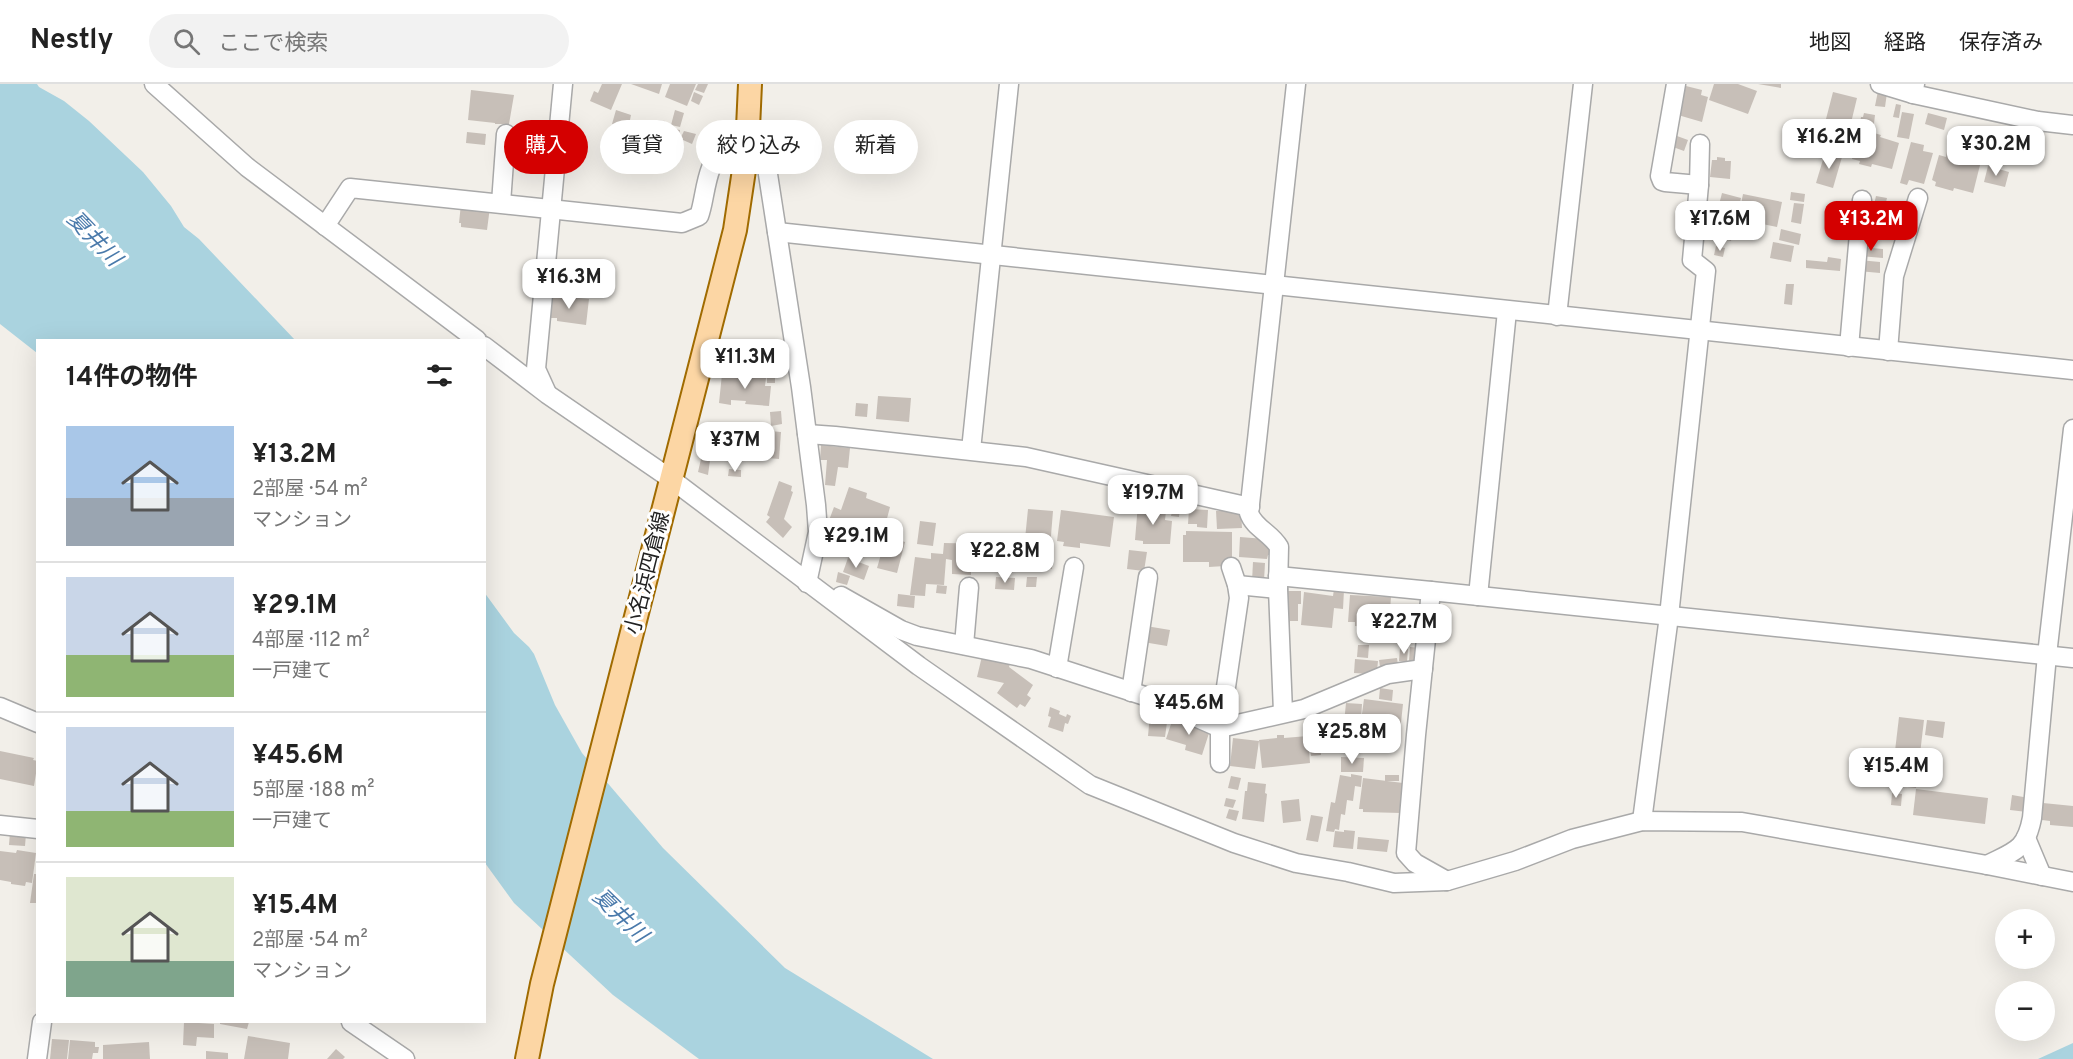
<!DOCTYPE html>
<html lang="ja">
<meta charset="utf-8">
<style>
:root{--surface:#fff;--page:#f2f2f2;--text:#222;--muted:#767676;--line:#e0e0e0;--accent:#d40000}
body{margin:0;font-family:Overpass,"Noto Sans JP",sans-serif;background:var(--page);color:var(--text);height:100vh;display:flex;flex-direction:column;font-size:22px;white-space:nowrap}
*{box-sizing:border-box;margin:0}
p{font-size:20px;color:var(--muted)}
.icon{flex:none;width:33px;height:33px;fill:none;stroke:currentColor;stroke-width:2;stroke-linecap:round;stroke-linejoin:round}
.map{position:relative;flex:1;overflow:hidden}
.drawer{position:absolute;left:36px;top:255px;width:450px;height:684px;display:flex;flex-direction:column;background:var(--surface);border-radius:0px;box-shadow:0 6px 24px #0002}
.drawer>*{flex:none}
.banner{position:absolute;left:504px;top:36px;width:570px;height:54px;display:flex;gap:12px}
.controls{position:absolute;left:1995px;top:825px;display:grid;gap:12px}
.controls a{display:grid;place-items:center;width:60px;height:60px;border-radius:50%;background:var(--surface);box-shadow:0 6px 24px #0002;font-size:30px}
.price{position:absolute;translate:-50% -51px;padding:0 14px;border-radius:12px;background:#fff;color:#222;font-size:20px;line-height:39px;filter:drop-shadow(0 2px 3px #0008)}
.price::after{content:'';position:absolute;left:50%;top:36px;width:18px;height:14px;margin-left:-9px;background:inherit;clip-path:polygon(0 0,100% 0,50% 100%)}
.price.active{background:var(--accent);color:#fff}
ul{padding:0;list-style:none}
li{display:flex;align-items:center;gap:18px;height:150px;padding:0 30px}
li+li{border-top:2px solid var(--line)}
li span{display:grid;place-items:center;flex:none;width:168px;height:120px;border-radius:0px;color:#555}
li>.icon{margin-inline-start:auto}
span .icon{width:72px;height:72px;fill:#fffc;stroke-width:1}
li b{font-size:26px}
h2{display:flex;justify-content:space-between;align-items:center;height:72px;padding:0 30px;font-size:26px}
.pill{padding:0 21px;border-radius:27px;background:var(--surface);box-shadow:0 6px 24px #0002;font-size:21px;line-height:54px}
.pill.active{background:var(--accent);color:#fff}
header{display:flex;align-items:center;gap:36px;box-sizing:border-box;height:84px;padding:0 30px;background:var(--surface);border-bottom:2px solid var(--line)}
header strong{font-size:28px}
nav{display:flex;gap:33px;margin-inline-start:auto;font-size:21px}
.search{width:420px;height:54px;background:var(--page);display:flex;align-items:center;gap:15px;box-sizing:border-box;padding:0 21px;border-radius:33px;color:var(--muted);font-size:22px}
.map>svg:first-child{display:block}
.water{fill:#aad3df}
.building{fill:#c7bfb8}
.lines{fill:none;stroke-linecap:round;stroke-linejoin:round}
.minor-casing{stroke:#a9a9a9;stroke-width:21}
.major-casing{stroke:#a06b00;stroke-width:26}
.minor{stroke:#fff;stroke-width:18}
.major{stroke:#fcd6a4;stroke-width:22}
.labels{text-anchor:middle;stroke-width:6;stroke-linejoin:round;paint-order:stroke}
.street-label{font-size:21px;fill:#222;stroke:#fff}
.water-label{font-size:22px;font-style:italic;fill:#4a7aab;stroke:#fff}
</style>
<header>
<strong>Nestly</strong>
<div class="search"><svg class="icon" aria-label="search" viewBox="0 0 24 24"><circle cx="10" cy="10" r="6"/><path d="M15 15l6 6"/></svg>ここで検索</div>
<nav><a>地図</a><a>経路</a><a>保存済み</a></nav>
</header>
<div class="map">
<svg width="2073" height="975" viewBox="0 0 2073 975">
<rect width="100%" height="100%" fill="#f2efe9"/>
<g class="water">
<path d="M 0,0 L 37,0 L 39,3 L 64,17 L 89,37 L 143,88 L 171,122 L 184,143 L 199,155 L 295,256 L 38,256 L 37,269 L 0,240 Z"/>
<path d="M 484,508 L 514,549 L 529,563 L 534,570 L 555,621 L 582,669 L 663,764 L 785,884 L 933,975 L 699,975 L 613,911 L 514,819 L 485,779 Z"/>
<path d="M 2073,959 L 2073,975 L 2038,975 Z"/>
</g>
<g class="building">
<path d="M 602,0 L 622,0 L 611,26 L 590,17 L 594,7 L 598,9 Z"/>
<path d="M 631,0 L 662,0 L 659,10 Z"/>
<path d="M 670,0 L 696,0 L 687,22 L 665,13 Z"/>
<path d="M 698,0 L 708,0 L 704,9 L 695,6 Z"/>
<path d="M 1714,0 L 1738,0 L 1757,7 L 1748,30 L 1709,16 Z"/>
<path d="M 1758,0 L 1781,0 L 1781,4 Z"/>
<path d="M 1686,2 L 1702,6 L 1701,11 L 1708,13 L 1702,38 L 1678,31 Z"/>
<path d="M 471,6 L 514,11 L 509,40 L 495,40 L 495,39 L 468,36 Z"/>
<path d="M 1878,7 L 1887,9 L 1885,23 L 1875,22 Z"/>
<path d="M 694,8 L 703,12 L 699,21 L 691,17 Z"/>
<path d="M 1833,8 L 1857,14 L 1844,68 L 1841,68 L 1841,70 L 1826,67 L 1827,64 L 1819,62 Z"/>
<path d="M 1896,20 L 1901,21 L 1899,34 L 1893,33 Z"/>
<path d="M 616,26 L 631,31 L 630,36 L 650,42 L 646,52 L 612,40 Z"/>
<path d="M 675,26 L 684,29 L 680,43 L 671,41 Z"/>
<path d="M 1902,28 L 1914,30 L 1909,55 L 1897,53 Z"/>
<path d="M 1864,29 L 1875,31 L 1873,48 L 1859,45 L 1861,33 L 1863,33 Z"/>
<path d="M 1928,29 L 1947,34 L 1944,46 L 1925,40 Z"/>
<path d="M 656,36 L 665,37 L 664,40 L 668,40 L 666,62 L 649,60 L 651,39 L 656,39 Z"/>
<path d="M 670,44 L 680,46 L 677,70 L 667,69 Z"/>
<path d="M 684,47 L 696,50 L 692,60 L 683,56 L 683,54 L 681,53 Z"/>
<path d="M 467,48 L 486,50 L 485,61 L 466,59 Z"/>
<path d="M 1858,48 L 1874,52 L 1874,49 L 1881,51 L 1880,53 L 1899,59 L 1892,85 L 1872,80 L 1871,83 L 1859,80 L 1860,77 L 1852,75 Z"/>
<path d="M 2026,48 L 2033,49 L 2030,69 L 2023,68 Z"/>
<path d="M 1677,52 L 1688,56 L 1684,67 L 1673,63 Z"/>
<path d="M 1911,58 L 1924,61 L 1923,67 L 1933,69 L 1924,100 L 1909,96 L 1907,101 L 1900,99 Z"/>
<path d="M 1947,67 L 1971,73 L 1970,78 L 1980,81 L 1973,109 L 1954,104 L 1953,107 L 1935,102 L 1936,98 L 1932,96 L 1939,71 L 1946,73 Z"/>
<path d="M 1825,69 L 1842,73 L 1833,104 L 1816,99 Z"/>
<path d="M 1717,73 L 1725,74 L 1725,77 L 1731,77 L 1730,95 L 1710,93 L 1712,76 L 1717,76 Z"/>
<path d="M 1988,82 L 2009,88 L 2005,103 L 1984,98 Z"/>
<path d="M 1791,108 L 1805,110 L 1804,118 L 1790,116 Z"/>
<path d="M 1722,109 L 1741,114 L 1731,157 L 1711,152 Z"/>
<path d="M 1743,110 L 1782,118 L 1777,143 L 1738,135 Z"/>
<path d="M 1876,112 L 1887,114 L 1884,127 L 1873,125 Z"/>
<path d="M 1794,119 L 1804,120 L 1801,140 L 1791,138 Z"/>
<path d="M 461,120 L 490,123 L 487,146 L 461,143 L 461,139 L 459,139 Z"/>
<path d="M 1781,145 L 1801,150 L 1799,161 L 1779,156 Z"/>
<path d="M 1773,158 L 1794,162 L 1791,178 L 1770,174 Z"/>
<path d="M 1716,162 L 1725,164 L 1723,173 L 1714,171 Z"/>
<path d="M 1860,163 L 1883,165 L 1883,174 L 1860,172 Z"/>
<path d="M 1828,173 L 1841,175 L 1840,187 L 1806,184 L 1806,176 L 1827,178 Z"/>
<path d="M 1859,176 L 1880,178 L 1880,189 L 1858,187 Z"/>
<path d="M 1786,200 L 1794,200 L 1792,221 L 1784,220 Z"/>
<path d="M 552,211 L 589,215 L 586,241 L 557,237 L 557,234 L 549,234 Z"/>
<rect x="767" y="289" width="8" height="10"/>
<path d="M 722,290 L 766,294 L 765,302 L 771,302 L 769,322 L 745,320 L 746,317 L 731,316 L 731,321 L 719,319 Z"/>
<path d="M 878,312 L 911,314 L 909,338 L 876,335 Z"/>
<path d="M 856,319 L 868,320 L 867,333 L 855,332 Z"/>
<path d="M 781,327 L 782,340 L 771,342 L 770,328 Z"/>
<path d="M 718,340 L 737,343 L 734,368 L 725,367 L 724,375 L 714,374 Z"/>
<path d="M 738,344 L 781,348 L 779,375 L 736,371 Z"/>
<path d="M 821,361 L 850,364 L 848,384 L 838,383 L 835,402 L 825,401 L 827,376 L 820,376 Z"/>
<path d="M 701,375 L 710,376 L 708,391 L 698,388 Z"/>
<path d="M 729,385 L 741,386 L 741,393 L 728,392 Z"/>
<path d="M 779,397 L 792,402 L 791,407 L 793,408 L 784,435 L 792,443 L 783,454 L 766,438 L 770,433 L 767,431 Z"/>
<path d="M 849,403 L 867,409 L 866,414 L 890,423 L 883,450 L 860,442 L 859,445 L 848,441 L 849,437 L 841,434 L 838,442 L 828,439 L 834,423 L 841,426 Z"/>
<path d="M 1158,411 L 1181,415 L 1179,433 L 1171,432 L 1173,424 L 1156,421 Z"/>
<path d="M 1138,420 L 1153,421 L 1152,426 L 1166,427 L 1165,436 L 1172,437 L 1170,460 L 1143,460 L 1143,457 L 1135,456 Z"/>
<path d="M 1028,425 L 1053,427 L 1050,464 L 1053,464 L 1052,485 L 1042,484 L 1042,487 L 1022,485 Z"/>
<path d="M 1189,425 L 1208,426 L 1207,444 L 1197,443 L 1197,440 L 1188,440 Z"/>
<path d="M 1061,426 L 1114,433 L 1110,463 L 1080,459 L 1080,464 L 1063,462 L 1064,458 L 1057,457 Z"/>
<path d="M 1241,426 L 1242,444 L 1217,445 L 1216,427 Z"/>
<path d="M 920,437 L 936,439 L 933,462 L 917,460 Z"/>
<path d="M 1186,447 L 1232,448 L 1232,479 L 1225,482 L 1209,483 L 1209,478 L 1183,478 L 1183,451 L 1186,451 Z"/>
<path d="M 889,453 L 905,458 L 897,489 L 877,484 L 884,460 L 886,461 Z"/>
<path d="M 1240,453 L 1265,455 L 1274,471 L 1268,471 L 1267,475 L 1239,473 Z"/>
<path d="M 944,459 L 994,460 L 994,486 L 971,485 L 971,491 L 952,490 L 952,476 L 946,475 L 944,501 L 926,500 L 925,512 L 910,511 L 915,473 L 931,475 L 931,469 L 943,470 Z"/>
<path d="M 1129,466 L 1147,468 L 1144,487 L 1127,485 Z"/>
<path d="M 848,474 L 869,482 L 864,496 L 843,488 Z"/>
<path d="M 1253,478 L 1265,479 L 1264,497 L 1252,497 Z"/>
<path d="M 838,488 L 850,492 L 847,501 L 836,498 Z"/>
<path d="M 996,493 L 1015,494 L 1014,506 L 995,505 Z"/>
<path d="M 1027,493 L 1037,493 L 1036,503 L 1026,503 Z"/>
<path d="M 937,501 L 947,502 L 946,510 L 936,509 Z"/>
<path d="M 1334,505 L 1344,506 L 1343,525 L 1334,524 L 1332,544 L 1301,541 L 1304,508 L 1333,512 Z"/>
<path d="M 1283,507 L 1301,507 L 1301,520 L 1298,520 L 1298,537 L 1290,537 L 1290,544 L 1283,544 Z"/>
<path d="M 898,510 L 915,512 L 914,524 L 897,522 Z"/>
<path d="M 1350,511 L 1391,513 L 1389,540 L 1370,539 L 1369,543 L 1355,542 L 1355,538 L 1348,538 Z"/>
<path d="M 1146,542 L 1170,546 L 1167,562 L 1143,558 Z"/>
<path d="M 1358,561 L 1369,561 L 1368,574 L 1357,573 Z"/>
<path d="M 1410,563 L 1420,564 L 1419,578 L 1409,577 Z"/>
<path d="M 1400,564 L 1408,565 L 1407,578 L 1399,577 Z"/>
<path d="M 983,568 L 1011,575 L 1009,583 L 1033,601 L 1027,611 L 1031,614 L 1025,623 L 1020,620 L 1017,624 L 997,609 L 1004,599 L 977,593 Z"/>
<path d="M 1397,574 L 1398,581 L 1380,583 L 1379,576 Z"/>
<path d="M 1355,575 L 1378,577 L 1377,587 L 1369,590 L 1354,589 Z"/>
<path d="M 1380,604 L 1393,606 L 1392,617 L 1379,615 Z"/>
<path d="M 1364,615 L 1403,620 L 1400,648 L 1379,645 L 1379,648 L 1364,646 L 1365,642 L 1359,640 L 1358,650 L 1343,649 L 1346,619 L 1362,620 L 1361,637 Z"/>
<path d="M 1050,623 L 1060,627 L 1059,630 L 1066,633 L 1067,630 L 1071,632 L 1068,640 L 1065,639 L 1063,648 L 1048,643 L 1051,633 L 1048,632 Z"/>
<path d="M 1150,630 L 1168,631 L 1165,653 L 1148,652 Z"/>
<path d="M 1899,633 L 1924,636 L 1916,704 L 1891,701 Z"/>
<path d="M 1173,634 L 1210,646 L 1202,671 L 1185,666 L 1186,661 L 1166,655 Z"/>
<path d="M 1927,636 L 1945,638 L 1943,654 L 1925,651 Z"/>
<path d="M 1342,650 L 1352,651 L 1351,657 L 1342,657 Z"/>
<path d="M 1277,651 L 1284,651 L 1284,654 L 1308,652 L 1310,679 L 1262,684 L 1259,656 L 1277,654 Z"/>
<path d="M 1233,654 L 1259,657 L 1255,685 L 1230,682 Z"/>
<path d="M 1309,659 L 1320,659 L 1321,671 L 1311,672 Z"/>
<path d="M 0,667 L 34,674 L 33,676 L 38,677 L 34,702 L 0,695 Z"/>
<path d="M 1341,673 L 1364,674 L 1363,688 L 1341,688 Z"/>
<path d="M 1351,690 L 1362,692 L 1361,703 L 1355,702 L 1353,717 L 1347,716 L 1345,731 L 1341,730 L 1339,746 L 1335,745 L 1334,748 L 1326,747 L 1331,718 L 1335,719 L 1340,691 L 1351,693 Z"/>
<rect x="1385" y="691" width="14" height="6"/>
<path d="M 1231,692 L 1241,694 L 1238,706 L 1228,704 Z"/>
<path d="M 1363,694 L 1403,699 L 1401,729 L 1363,728 L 1363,725 L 1359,725 Z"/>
<path d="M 1248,698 L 1266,700 L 1265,709 L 1267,710 L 1264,738 L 1242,735 L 1245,707 L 1247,707 Z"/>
<path d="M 1916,705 L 1988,714 L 1985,740 L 1913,731 Z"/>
<path d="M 1892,709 L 1902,710 L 1901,722 L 1891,721 Z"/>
<path d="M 2012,711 L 2029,714 L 2027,728 L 2010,726 Z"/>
<path d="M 1226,714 L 1236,716 L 1233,724 L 1224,722 Z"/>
<path d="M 1299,715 L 1301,737 L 1283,739 L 1281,717 Z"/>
<path d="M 2043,719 L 2073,722 L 2073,743 L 2050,741 L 2050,737 L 2042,736 Z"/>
<path d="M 1229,725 L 1239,727 L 1236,737 L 1226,734 Z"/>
<path d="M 1311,731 L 1323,733 L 1318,758 L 1306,756 Z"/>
<path d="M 1344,746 L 1355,747 L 1353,765 L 1333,763 L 1335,747 L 1344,748 Z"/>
<path d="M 10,748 L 26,750 L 25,762 L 9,761 Z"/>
<path d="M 1358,753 L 1389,756 L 1387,768 L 1357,765 Z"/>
<path d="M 17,766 L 36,769 L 32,799 L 26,798 L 25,802 L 11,800 L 11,798 L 0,796 L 0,767 L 16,769 Z"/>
<path d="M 34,790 L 38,790 L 38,819 L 30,819 Z"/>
<path d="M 184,938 L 214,940 L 214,954 L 197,953 L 196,962 L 183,961 Z"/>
<path d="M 220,938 L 249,938 L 247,945 L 220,940 Z"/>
<path d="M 248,952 L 290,959 L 288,975 L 244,975 Z"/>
<path d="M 52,955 L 69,956 L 67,975 L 50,975 Z"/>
<path d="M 70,956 L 95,958 L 95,963 L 99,963 L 98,969 L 93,969 L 92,975 L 68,975 Z"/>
<path d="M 149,958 L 150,975 L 103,975 L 103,961 Z"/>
<path d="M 336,965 L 345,973 L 343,975 L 327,975 Z"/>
<path d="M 206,967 L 228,969 L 228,975 L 206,975 Z"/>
</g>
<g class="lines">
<g class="minor-casing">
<g id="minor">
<path d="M 154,0 L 247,83 L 477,256"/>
<path d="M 1676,0 L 1660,92 L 1662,97 L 1665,98 L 1699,101"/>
<path d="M 1880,0 L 1913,10"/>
<path d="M 1915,0 L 1913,10 L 2038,37 L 2073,41"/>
<path d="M 748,34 L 765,71 L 801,303 L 816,421 L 818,448 L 807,499"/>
<path d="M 501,119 L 506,50"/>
<path d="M 325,142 L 350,104 L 682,139 L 699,132 C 706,115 705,73 727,67 C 733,66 740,67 747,66"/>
<path d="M 777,148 L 2073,286"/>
<path d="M 1557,232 L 1583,0"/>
<path d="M 484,262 L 547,310 L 671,395 L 919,582 L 1090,701 L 1234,759 L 1296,779 L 1348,788 L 1394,799 L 1447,797 L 1515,777 L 1572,755 L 1642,737 L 1742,738 L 1987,781 L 2073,798"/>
<path d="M 1849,263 L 1862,116"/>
<path d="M 1888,267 L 1894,192 L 1918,114"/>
<path d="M 546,307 L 536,285 L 563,0"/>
<path d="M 807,350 L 835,352 L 1026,373 L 1250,423"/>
<path d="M 971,366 L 1009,0"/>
<path d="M 1278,492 L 1431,507"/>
<path d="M 1237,501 L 1278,505"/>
<path d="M 841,512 L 901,546 L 917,552 L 1031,575 L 1154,615 L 1220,644 L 1304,625 L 1388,590 L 1423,585"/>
<path d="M 1478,512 L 1507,227"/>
<path d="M 964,561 L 969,503"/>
<path d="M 1057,584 L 1074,483"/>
<path d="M 1131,608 L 1148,493"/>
<path d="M 0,623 L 38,639"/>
<path d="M 1283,628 L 1278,505 L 1279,463 C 1271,449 1254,444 1249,429 L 1296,0"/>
<path d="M 1220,679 L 1220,644 L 1239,514 L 1237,501 L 1231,483"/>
<path d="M 1642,737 L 1669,532 L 1706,187 L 1692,176 L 1699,101 L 1700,60"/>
<path d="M 0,741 L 38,745"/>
<path d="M 2026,754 L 2042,792"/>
<path d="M 1987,781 C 2015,767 2026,766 2032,734 L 2047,571 L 2073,345"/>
<path d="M 1447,797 L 1415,779 L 1406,769 L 1416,651 L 1431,507 L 2073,574"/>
<path d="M 351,938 L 405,975"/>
<path d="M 37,975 L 42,938"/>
</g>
</g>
<g class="major-casing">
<path id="major" d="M 527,975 L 542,900 L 735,146 L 747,66 L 750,0"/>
</g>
<use href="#minor" class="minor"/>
<use href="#major" class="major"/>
</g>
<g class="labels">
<g class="street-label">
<text transform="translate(647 489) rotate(-76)" y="7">小名浜四倉線</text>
</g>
<g class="water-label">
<text transform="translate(95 154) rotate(46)" y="8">夏井川</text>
<text transform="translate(621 831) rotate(44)" y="8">夏井川</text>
</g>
</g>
</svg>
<div class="controls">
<a>+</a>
<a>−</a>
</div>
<b class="price" style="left:1829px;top:86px">¥16.2M</b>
<b class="price" style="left:1996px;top:93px">¥30.2M</b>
<b class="price" style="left:1720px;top:168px">¥17.6M</b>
<b class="price active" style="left:1871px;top:168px">¥13.2M</b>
<b class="price" style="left:569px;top:226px">¥16.3M</b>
<b class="price" style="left:745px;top:306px">¥11.3M</b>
<b class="price" style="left:735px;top:389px">¥37M</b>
<b class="price" style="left:1153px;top:442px">¥19.7M</b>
<b class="price" style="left:856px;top:485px">¥29.1M</b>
<b class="price" style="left:1005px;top:500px">¥22.8M</b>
<b class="price" style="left:1404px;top:571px">¥22.7M</b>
<b class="price" style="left:1189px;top:652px">¥45.6M</b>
<b class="price" style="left:1352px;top:681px">¥25.8M</b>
<b class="price" style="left:1896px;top:715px">¥15.4M</b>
<div class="banner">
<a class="pill active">購入</a>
<a class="pill">賃貸</a>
<a class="pill">絞り込み</a>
<a class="pill">新着</a>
</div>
<section class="drawer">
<h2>14件の物件<svg class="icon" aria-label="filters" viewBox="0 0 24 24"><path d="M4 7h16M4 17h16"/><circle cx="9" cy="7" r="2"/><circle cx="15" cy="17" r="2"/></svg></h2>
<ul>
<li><span style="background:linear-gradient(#a9c7e8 60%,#9aa5b1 0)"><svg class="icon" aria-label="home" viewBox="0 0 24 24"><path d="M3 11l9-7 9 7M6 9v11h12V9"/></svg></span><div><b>¥13.2M</b><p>2部屋 · 54 m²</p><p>マンション</p></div></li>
<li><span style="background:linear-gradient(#c9d6e8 65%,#8fb573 0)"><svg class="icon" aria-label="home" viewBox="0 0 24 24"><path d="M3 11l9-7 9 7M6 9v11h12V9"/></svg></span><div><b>¥29.1M</b><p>4部屋 · 112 m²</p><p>一戸建て</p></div></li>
<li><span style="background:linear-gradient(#c9d6e8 70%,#8fb573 0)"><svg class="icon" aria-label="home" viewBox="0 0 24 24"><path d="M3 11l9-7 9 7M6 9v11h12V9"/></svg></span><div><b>¥45.6M</b><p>5部屋 · 188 m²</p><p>一戸建て</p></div></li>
<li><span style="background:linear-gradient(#dfe7d0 70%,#7fa58c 0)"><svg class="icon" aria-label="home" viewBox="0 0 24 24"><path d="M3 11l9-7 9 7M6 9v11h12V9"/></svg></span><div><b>¥15.4M</b><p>2部屋 · 54 m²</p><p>マンション</p></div></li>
</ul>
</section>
</div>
